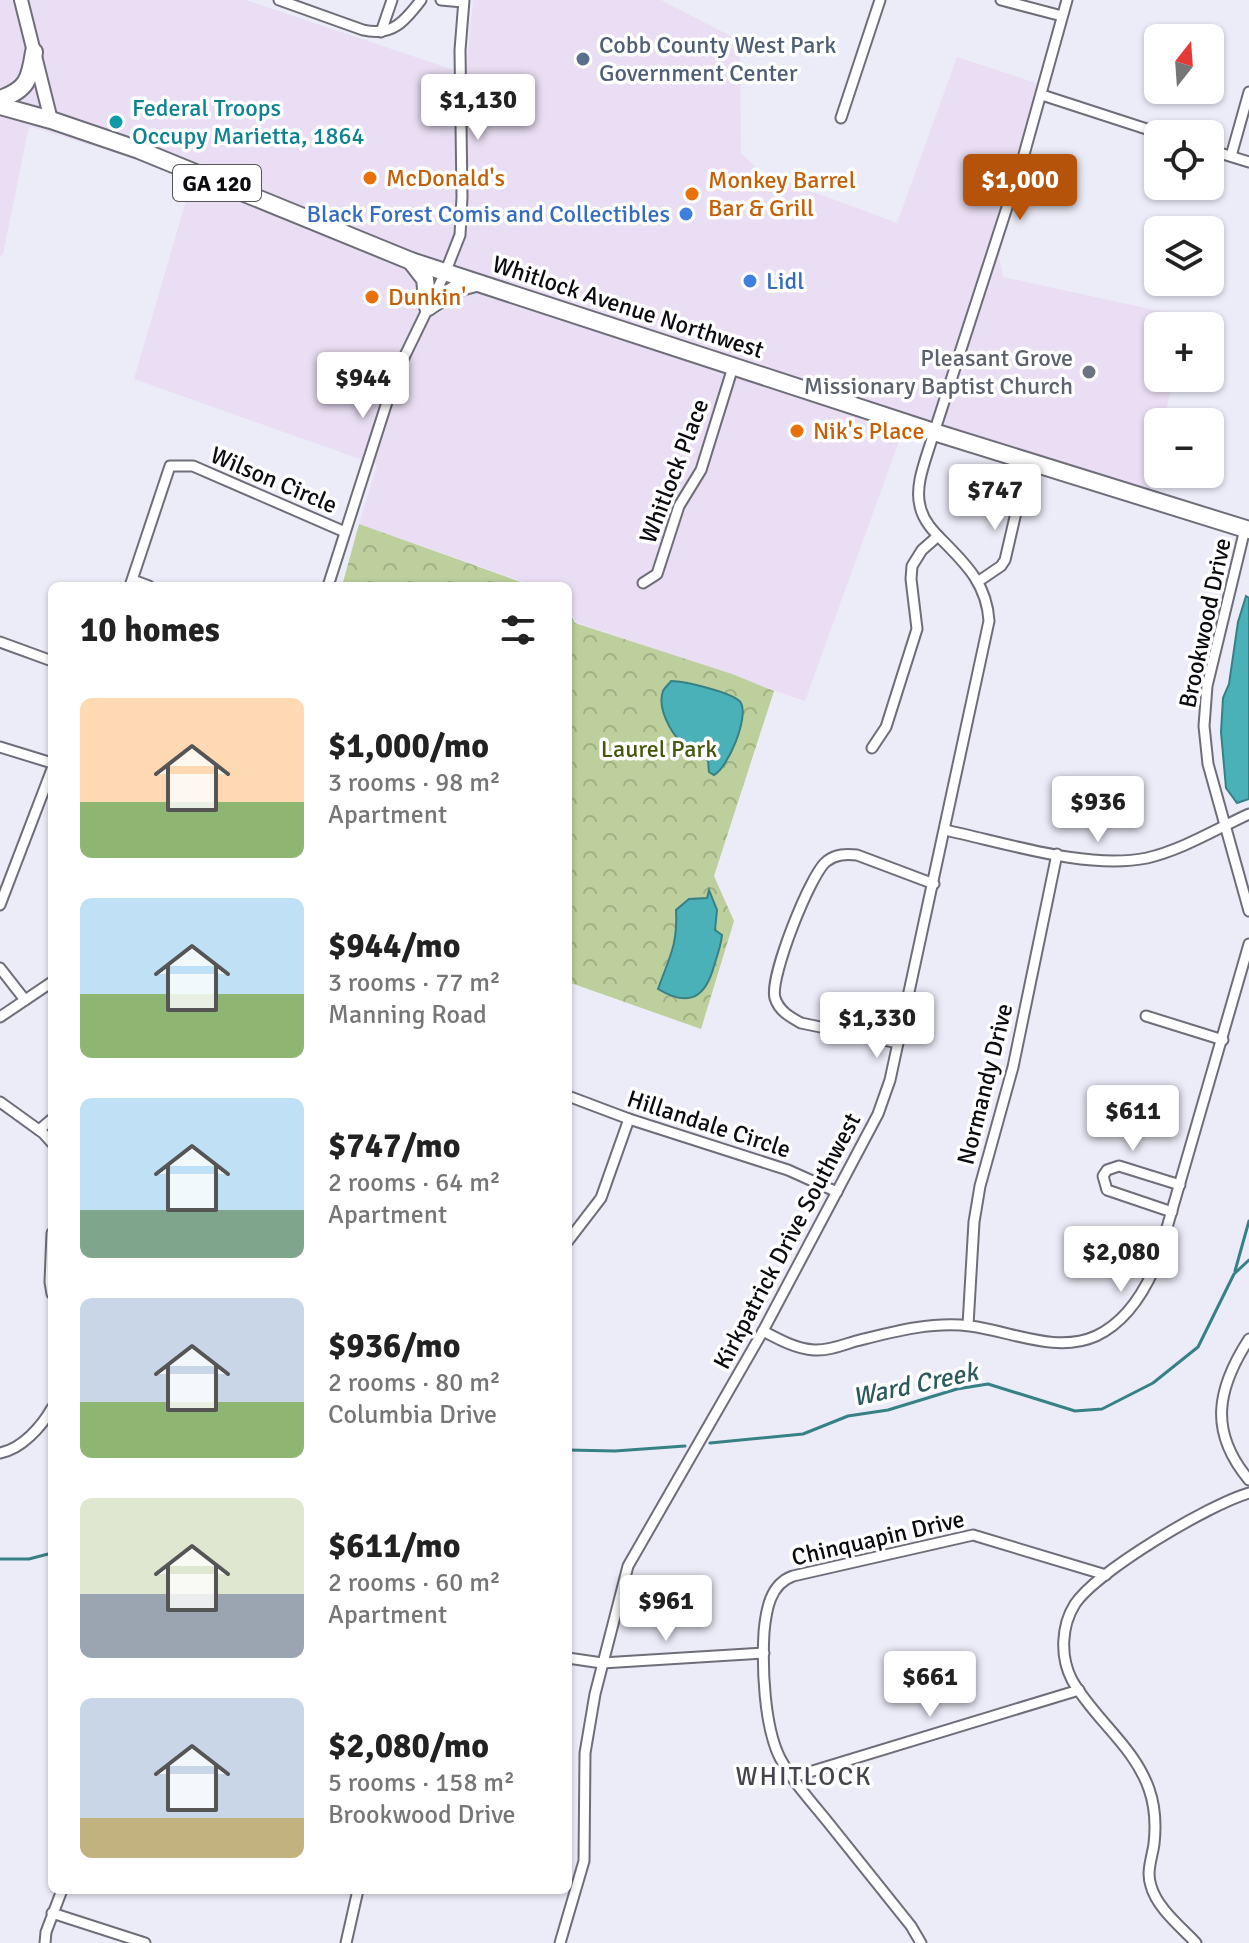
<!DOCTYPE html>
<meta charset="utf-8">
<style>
:root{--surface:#fff;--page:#f6f6f6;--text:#222;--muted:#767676;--accent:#b45309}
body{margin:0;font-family:Signika,sans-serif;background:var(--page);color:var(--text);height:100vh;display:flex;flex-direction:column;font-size:30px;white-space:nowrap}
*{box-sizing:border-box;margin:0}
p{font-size:26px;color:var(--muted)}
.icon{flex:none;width:44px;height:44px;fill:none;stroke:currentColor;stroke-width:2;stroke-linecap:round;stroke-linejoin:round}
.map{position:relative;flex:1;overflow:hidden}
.details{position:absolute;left:48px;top:582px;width:524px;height:1312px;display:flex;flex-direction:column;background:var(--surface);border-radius:12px;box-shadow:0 2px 6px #0004}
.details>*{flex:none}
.needle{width:52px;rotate:17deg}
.tools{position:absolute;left:1144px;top:24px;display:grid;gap:16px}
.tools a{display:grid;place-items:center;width:80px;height:80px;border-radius:12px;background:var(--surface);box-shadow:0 2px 6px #0004;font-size:40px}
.price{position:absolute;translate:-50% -68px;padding:0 18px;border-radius:8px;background:#fff;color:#222;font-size:26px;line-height:52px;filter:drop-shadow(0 2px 4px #0008)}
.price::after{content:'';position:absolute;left:50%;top:48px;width:24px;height:18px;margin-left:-12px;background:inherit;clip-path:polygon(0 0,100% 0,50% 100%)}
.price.current{background:var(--accent);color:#fff}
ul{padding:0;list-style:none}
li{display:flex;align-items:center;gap:24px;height:200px;padding:0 32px}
li span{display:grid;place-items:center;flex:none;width:224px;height:160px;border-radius:12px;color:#555}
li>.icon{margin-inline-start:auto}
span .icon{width:96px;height:96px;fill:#fffc;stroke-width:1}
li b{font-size:34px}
h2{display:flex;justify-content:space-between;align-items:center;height:96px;padding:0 32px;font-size:34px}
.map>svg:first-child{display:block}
.commercial{fill:#e9def3}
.park{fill:url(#park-crowns)}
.water{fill:#49b1b7;stroke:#378085;stroke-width:2}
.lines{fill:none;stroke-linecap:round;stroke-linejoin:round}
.stream{stroke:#378085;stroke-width:3}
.street-casing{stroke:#6e6e79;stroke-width:13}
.secondary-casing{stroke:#6e6e79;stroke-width:16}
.highway-casing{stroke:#6e6e79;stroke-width:20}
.street{stroke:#fff;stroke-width:9}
.secondary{stroke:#fff;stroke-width:12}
.highway{stroke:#fff;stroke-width:16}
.service-dot{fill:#5c6f8a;stroke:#fff;stroke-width:3}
.culture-dot{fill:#0f9aa8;stroke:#fff;stroke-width:3}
.food-dot{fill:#e8710a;stroke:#fff;stroke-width:3}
.shop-dot{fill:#3f7fe0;stroke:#fff;stroke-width:3}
.worship-dot{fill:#6b7280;stroke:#fff;stroke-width:3}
.labels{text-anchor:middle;stroke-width:7;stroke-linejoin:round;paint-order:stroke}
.shield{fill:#fff;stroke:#555558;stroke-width:2}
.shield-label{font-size:22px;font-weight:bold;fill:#0c0c10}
.service-label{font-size:24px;fill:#4e5e75;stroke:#fff;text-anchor:start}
.culture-label{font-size:24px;fill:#0d838f;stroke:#fff;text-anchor:start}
.food-label{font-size:24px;fill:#c56008;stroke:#fff;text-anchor:start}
.shop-label{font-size:24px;fill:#366cbe;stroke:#fff;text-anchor:end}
.street-label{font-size:24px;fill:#0c0c10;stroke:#fff}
.worship-label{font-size:24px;fill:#5b616d;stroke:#fff;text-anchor:end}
.park-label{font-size:24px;fill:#43580d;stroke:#fff}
.water-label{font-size:26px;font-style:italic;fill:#2c595c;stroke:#fff}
.neighbourhood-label{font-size:26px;letter-spacing:2px;fill:#44444d;stroke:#fff}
</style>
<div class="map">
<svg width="1249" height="1943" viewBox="0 0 1249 1943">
<defs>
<pattern id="park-crowns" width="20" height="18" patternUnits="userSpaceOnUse" patternTransform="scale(2)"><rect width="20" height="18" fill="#bccf9c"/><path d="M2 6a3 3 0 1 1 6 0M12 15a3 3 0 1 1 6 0" fill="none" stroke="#a0b185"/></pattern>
</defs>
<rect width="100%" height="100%" fill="#ebecf8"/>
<path class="commercial" d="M 0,0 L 246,0 L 466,74 L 473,0 L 661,0 L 740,41 L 741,153 L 762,173 L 897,223 L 957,57 L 1042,85 L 999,257 L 1003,277 L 1186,317 L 1184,326 L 1158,326 L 1158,378 L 1173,378 L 1164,422 L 1158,422 L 1158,452 L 1146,509 L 903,430 L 805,701 L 576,622 L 568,607 L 568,586 L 536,586 L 359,524 L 377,465 L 134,379 L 193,177 L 29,126 L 3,254 L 0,256 Z"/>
<g class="park">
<path d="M 359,524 L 532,586 L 342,586 Z"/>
<path d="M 568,610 L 575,623 L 732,674 L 774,691 L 714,876 L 734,921 L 701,1029 L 568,982 Z"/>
</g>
<g class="water">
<path d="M 1246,596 L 1249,598 L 1249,799 L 1237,803 L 1226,788 L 1221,732 L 1223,698 L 1229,684 L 1238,622 Z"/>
<path d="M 671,681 C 683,681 736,693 741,703 C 749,717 728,768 714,775 L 709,772 L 708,761 C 700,753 689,750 682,743 C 670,732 657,707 663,691 C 665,687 669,684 671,681 Z"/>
<path d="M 709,890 L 717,910 L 715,930 L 722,935 C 721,946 717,956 714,966 C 705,999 688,1007 658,989 C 669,958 678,945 676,910 L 689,899 L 707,898 Z"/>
</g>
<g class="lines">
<g class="stream">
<path d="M 1235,1271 L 1249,1221"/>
<path d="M 710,1443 L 803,1434 L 848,1416 L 888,1410 L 957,1389 L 988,1384 L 1075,1411 L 1102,1409 L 1153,1383 L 1198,1347 L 1234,1274 L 1249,1260"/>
<path d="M 568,1450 L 615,1451 L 685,1446"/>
<path d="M 0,1559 L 29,1559 L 52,1553"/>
</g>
<g class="street-casing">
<g id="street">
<path d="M 279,0 L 363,30 C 392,37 405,21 421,0"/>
<path d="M 441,0 L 463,2"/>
<path d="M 1001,0 L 1062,16"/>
<path d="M 381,32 L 392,0"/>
<path d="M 1042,95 L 1162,134"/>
<path d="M 841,118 L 880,0"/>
<path d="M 1210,150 L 1249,162"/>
<path d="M 1231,156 L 1249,92"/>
<path d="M 1245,529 L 1207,686 L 1204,726 L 1208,764 L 1249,911"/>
<path d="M 133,580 L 149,586"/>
<path d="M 979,581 L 1001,566 L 1005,560 L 1021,491"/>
<path d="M 643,583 L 657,574 L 679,506 L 701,470 L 733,367"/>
<path d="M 130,586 L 170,466 L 193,466 L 345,532"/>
<path d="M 328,586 L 396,374 L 445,273 L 460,235 L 462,197 L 460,50 L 464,0"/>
<path d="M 0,642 L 52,661"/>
<path d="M 0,747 L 52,763"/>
<path d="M 872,748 L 886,727 L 917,629 L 911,579 L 912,566 L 922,550 L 938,536"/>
<path d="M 945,830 C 1006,843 1087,870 1147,858 C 1182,850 1216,829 1249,814"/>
<path d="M 0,905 L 52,769"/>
<path d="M 0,968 L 25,1000"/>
<path d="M 1146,1016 L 1223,1040"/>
<path d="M 0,1017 L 52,982"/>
<path d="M 898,1043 L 801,1023 C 790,1017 779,1011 775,998 C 769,978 811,872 827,861 C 836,854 846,854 857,855 L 934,884"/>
<path d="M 568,1096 L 629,1119 L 788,1170 L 837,1192"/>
<path d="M 0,1102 L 43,1133 L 52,1143"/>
<path d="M 39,1130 L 52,1119"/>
<path d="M 1172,1212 L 1107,1190 L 1103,1176 L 1107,1170 L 1119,1166 L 1180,1185"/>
<path d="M 52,1233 L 50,1282 L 52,1294"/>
<path d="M 568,1241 L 601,1198 L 629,1119"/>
<path d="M 968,1325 L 974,1222 L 980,1186 L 1013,1067 L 1057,854"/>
<path d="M 763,1331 C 778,1339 796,1349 814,1350 C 828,1351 843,1345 856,1341 C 892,1332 932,1321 970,1326 C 1011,1331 1056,1354 1096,1336 C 1126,1322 1145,1291 1157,1262 L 1249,944"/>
<path d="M 1249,1339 C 1216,1390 1209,1432 1249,1480"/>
<path d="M 0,1453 C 22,1449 42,1426 52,1408"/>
<path d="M 568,1658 L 602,1663 L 764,1653"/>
<path d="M 793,1777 L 1079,1690"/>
<path d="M 52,1913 L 145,1943"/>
<path d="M 45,1943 L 46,1932 L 62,1890"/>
<path d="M 346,1943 L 358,1890"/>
<path d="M 560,1943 L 584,1861 L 585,1753 L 595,1694 L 628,1566 L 763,1331 L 878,1114 L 890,1080 L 989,621 C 987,586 968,566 944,542 C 934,532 923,521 920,506 C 915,487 924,464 930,445 L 1023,158 L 1067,0"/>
<path d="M 921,1943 L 911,1926 C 883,1891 855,1856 827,1821 C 811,1801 792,1781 780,1758 C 764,1726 762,1667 764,1632 C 766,1610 770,1584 793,1576 L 973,1535 L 1106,1575"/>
<path d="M 1196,1943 C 1181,1927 1157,1908 1151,1886 C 1146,1872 1152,1858 1154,1844 C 1156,1826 1155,1806 1149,1789 C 1134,1746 1094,1719 1072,1680 C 1060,1657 1061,1626 1075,1604 C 1097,1571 1210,1504 1249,1493"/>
</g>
</g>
<g class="secondary-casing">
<path id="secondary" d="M 21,0 L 51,120"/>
</g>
<g class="highway-casing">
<g id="highway">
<path d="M 0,99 C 27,90 30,79 34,52"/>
<path d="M 0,106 L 51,120 L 139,150 L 411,261 L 934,432 L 1249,530"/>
<path d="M 411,261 L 425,279 L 428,307"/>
<path d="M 428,307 L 457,288 L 475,283"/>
</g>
</g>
<use href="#street" class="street"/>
<use href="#secondary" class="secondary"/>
<use href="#highway" class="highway"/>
</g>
<circle class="service-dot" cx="583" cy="59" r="8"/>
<circle class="culture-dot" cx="116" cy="122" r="8"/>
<g class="food-dot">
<circle cx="370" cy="178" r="8"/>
<circle cx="692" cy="194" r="8"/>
<circle cx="372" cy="297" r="8"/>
<circle cx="797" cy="431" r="8"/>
</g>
<g class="shop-dot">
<circle cx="686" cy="214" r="8"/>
<circle cx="750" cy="281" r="8"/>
</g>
<circle class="worship-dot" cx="1089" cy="372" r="8"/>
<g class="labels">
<rect class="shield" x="173" y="165" width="88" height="36" rx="6"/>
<g class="shield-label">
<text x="217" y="191">GA 120</text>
</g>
<g class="service-label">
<text x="599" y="53">Cobb County West Park<tspan x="599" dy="28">Government Center</tspan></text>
</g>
<g class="culture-label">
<text x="132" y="116">Federal Troops<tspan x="132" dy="28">Occupy Marietta, 1864</tspan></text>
</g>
<g class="food-label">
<text x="386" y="186">McDonald's</text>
<text x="708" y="188">Monkey Barrel<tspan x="708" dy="28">Bar &amp; Grill</tspan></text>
<text x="388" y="305">Dunkin'</text>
<text x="813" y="439">Nik's Place</text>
</g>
<g class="shop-label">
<text x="670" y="222">Black Forest Comis and Collectibles</text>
<text x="766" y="289" text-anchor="start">Lidl</text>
</g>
<g class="street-label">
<text transform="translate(628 307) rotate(18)" y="8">Whitlock Avenue Northwest</text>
<text transform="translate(674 471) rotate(-69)" y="8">Whitlock Place</text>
<text transform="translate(274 480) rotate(23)" y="8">Wilson Circle</text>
<text transform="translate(1205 623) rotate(-78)" y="8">Brookwood Drive</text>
<text transform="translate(985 1084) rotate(-76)" y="8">Normandy Drive</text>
<text transform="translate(709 1124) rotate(18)" y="8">Hillandale Circle</text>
<text transform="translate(787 1241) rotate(-62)" y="8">Kirkpatrick Drive Southwest</text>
<text transform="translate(878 1538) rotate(-13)" y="8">Chinquapin Drive</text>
</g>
<g class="worship-label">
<text x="1073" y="366">Pleasant Grove<tspan x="1073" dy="28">Missionary Baptist Church</tspan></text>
</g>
<g class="park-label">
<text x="659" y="757">Laurel Park</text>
</g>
<g class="water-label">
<text transform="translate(915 1384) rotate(-12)" y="9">Ward Creek</text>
</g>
<g class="neighbourhood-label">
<text x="804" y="1785">WHITLOCK</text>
</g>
</g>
</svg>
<div class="tools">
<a><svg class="needle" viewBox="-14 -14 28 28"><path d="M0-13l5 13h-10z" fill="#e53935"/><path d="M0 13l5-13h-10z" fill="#767676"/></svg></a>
<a><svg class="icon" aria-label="locate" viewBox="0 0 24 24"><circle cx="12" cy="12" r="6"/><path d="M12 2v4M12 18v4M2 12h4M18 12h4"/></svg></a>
<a><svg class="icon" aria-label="layers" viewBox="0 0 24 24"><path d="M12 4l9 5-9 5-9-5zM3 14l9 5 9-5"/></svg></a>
<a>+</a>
<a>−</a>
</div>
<b class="price" style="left:478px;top:142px">$1,130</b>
<b class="price current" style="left:1020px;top:222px">$1,000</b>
<b class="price" style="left:363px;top:420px">$944</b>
<b class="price" style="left:995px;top:532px">$747</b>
<b class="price" style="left:1098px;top:844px">$936</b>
<b class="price" style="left:877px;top:1060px">$1,330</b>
<b class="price" style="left:1133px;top:1153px">$611</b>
<b class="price" style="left:1121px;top:1294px">$2,080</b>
<b class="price" style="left:666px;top:1643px">$961</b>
<b class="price" style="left:930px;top:1719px">$661</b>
<section class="details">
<h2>10 homes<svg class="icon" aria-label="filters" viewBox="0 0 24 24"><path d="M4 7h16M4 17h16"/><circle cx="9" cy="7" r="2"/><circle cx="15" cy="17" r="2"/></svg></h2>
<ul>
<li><span style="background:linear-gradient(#ffd9b3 65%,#8fb573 0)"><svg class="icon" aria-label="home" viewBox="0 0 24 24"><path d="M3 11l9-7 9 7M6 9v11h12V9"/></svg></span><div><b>$1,000/mo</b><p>3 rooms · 98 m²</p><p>Apartment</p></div></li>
<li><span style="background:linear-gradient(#bfe0f5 60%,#8fb573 0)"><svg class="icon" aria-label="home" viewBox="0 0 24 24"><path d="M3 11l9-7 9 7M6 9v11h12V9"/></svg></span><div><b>$944/mo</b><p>3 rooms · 77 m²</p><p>Manning Road</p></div></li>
<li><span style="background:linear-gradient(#bfe0f5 70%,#7fa58c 0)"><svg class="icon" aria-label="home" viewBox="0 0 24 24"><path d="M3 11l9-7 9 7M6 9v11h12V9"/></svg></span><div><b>$747/mo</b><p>2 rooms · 64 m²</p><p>Apartment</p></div></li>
<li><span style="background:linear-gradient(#c9d6e8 65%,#8fb573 0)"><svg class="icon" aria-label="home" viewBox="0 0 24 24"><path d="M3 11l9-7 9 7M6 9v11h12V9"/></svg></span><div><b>$936/mo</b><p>2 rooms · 80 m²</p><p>Columbia Drive</p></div></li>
<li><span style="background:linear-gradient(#dfe7d0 60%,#9aa5b1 0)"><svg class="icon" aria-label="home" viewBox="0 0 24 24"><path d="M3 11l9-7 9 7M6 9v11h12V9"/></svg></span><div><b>$611/mo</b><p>2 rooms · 60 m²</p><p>Apartment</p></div></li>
<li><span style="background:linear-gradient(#c9d6e8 75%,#c2b280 0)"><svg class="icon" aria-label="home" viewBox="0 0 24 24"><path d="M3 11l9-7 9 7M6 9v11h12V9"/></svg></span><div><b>$2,080/mo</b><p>5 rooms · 158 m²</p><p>Brookwood Drive</p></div></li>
</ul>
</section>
</div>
